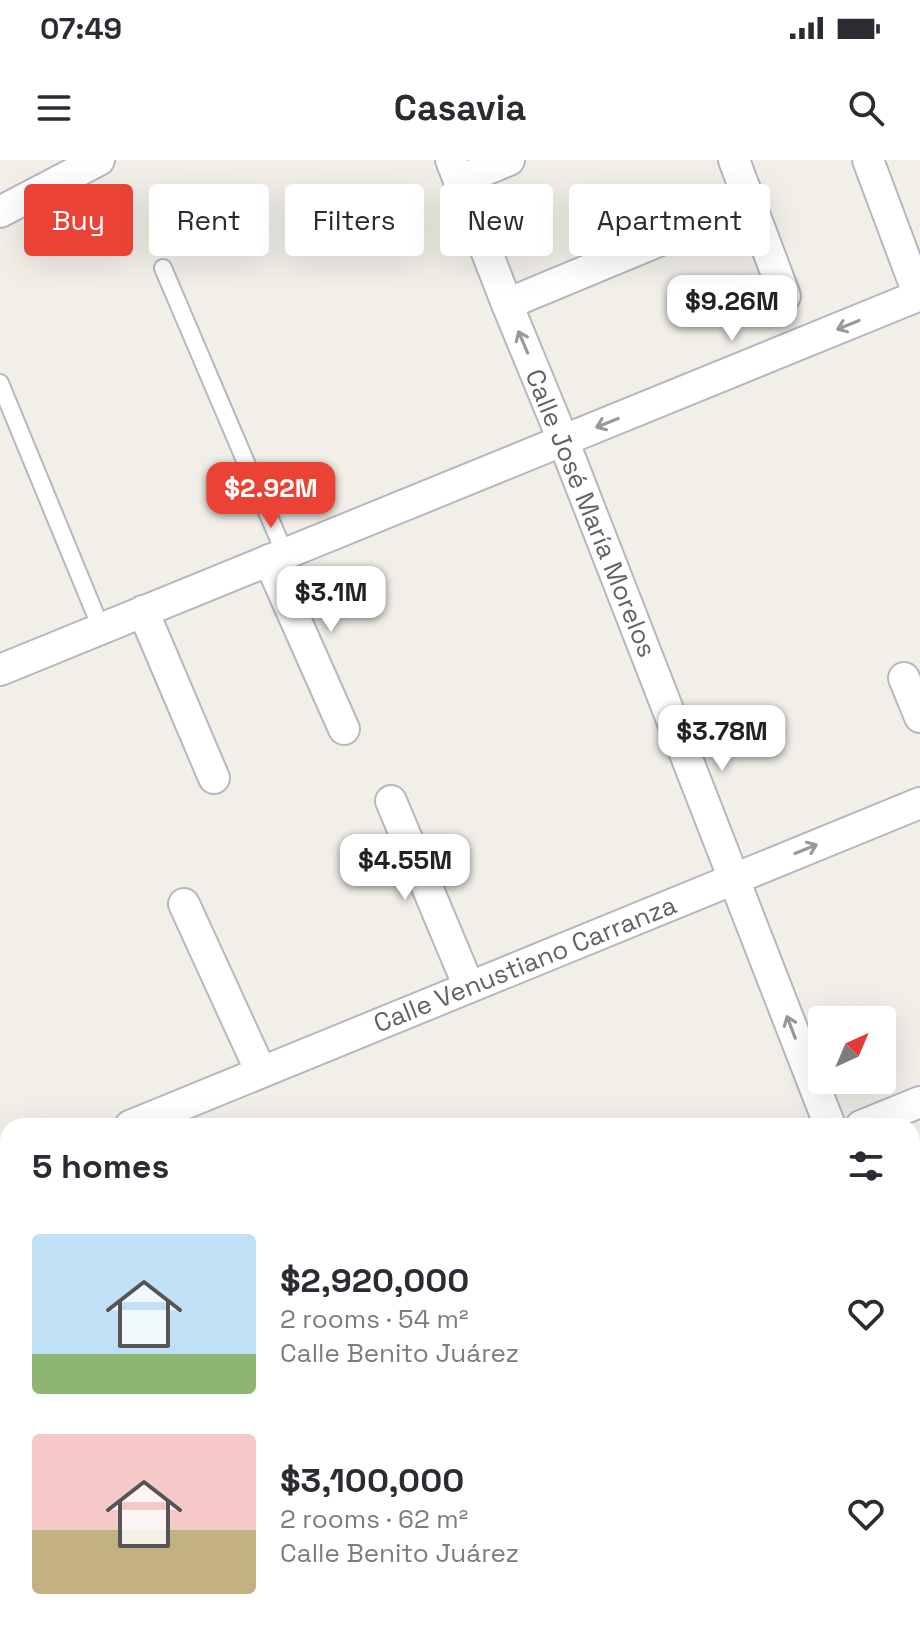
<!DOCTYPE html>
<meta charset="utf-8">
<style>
:root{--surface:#fff;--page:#f2f2f3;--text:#2b2b33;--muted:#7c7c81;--accent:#ea4335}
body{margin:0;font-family:"Space Grotesk",sans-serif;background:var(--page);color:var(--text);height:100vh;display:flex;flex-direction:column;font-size:30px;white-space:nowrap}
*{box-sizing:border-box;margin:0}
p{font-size:26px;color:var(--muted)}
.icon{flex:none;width:44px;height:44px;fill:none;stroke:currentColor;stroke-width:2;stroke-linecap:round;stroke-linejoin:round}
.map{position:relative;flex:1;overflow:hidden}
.details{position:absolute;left:0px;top:958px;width:920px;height:512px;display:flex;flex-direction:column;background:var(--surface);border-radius:24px 24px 0 0;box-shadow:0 8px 32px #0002}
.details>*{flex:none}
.guide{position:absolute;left:24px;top:24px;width:872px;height:72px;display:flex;gap:16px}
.needle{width:52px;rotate:44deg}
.buttons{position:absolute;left:808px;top:846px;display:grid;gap:16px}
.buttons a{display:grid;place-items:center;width:88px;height:88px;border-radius:8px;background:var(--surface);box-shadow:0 8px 32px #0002;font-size:40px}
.price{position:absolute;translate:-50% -68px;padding:0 18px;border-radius:16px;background:#fff;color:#222;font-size:26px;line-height:52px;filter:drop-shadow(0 2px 4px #0008)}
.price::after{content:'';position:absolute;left:50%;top:48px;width:24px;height:18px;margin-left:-12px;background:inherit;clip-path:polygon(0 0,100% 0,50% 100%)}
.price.on{background:var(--accent);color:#fff}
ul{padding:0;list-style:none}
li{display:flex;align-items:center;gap:24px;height:200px;padding:0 32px}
li span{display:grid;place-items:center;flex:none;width:224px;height:160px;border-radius:8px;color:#555}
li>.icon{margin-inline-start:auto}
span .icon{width:96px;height:96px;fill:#fffc;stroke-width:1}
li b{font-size:34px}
h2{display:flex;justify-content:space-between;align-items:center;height:96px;padding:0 32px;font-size:34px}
.chip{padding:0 28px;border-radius:8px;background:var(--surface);box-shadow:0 8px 32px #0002;font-size:28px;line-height:72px}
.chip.on{background:var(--accent);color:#fff}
.status{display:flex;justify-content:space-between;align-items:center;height:56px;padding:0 40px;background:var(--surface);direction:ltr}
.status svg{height:22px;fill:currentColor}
header{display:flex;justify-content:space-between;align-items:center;height:104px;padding:0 32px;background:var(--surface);font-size:36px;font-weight:600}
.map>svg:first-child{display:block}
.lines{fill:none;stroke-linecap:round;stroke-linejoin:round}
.lane-casing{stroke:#b5b8bc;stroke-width:20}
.street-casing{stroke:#b5b8bc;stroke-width:34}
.secondary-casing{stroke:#b6babf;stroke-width:48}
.lane{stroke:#fff;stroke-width:16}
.street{stroke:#fff;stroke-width:30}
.secondary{stroke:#fff;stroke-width:44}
.oneway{stroke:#979a9d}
.labels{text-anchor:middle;stroke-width:7;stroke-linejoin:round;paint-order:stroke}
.street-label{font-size:26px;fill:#5f6368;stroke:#fff}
</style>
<div class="status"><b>07:49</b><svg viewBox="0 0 49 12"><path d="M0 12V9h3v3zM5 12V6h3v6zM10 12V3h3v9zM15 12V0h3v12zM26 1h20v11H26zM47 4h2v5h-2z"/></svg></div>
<header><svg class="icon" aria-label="menu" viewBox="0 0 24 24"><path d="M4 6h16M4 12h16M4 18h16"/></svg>Casavia<svg class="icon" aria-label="search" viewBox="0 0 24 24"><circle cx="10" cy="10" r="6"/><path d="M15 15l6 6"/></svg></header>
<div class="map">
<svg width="920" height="1470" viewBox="0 0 920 1470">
<rect width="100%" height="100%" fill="#f1efe8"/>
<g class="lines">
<g class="lane-casing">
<g id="lane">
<path d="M 163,108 L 285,394"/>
<path d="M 0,223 L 101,468"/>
<path d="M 912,1395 L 920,1377"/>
<path d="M 878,1470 L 881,1462"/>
</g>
</g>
<g class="street-casing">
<g id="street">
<path d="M 451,0 L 507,144 L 563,280 L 830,966"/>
<path d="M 734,0 L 785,136"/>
<path d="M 868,0 L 919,136"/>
<path d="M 459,21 L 509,0"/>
<path d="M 0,52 L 99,0"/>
<path d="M 507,144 L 750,43"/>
<path d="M 269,400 L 344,569"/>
<path d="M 143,451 L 214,618"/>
<path d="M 0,510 L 920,135"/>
<path d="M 904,518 L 920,557"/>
<path d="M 391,641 L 469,827"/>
<path d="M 184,744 L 261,912"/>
<path d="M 130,966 L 920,643"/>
<path d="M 861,966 L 920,942"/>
<path d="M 0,1019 L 8,1016"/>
<path d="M 912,1271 L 920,1268"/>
<path d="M 0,1319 L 8,1316"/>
<path d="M 0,1392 L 8,1411"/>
<path d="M 30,1462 L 33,1470"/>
<path d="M 305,1470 L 325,1462"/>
<path d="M 396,1470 L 416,1462"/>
</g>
</g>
<g class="secondary-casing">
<path id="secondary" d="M 920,1239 L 919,1240 L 920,1244"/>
</g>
<use href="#lane" class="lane"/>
<use href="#street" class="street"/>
<use href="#secondary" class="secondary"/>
</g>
<defs><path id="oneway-shaft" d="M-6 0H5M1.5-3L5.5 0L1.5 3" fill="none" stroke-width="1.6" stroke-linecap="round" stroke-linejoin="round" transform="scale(2)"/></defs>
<g class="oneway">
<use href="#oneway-shaft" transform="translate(848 165) rotate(158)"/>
<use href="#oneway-shaft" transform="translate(523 182) rotate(-113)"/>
<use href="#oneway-shaft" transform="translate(607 263) rotate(158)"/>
<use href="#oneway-shaft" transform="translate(806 689) rotate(-22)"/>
<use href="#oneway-shaft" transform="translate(791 867) rotate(-111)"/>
</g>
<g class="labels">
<g class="street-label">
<text transform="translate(591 353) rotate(68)" y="9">Calle José María Morelos</text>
<text transform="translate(525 804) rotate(-22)" y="9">Calle Venustiano Carranza</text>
</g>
</g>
</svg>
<div class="buttons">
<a><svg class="needle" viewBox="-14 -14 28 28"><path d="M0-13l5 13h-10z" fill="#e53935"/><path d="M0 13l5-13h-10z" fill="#7c7c81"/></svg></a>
</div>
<b class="price" style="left:732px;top:183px">$9.26M</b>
<b class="price on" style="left:271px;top:370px">$2.92M</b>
<b class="price" style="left:331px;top:474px">$3.1M</b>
<b class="price" style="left:722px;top:613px">$3.78M</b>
<b class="price" style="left:405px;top:742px">$4.55M</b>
<div class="guide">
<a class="chip on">Buy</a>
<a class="chip">Rent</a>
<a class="chip">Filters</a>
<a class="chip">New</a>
<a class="chip">Apartment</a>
</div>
<section class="details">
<h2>5 homes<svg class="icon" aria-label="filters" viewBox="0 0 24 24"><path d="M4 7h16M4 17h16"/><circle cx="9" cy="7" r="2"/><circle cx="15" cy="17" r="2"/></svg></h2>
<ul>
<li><span style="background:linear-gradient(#bfe0f5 75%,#8fb573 0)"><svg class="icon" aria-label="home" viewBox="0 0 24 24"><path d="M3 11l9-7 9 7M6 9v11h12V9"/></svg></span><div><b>$2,920,000</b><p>2 rooms · 54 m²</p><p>Calle Benito Juárez</p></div><svg class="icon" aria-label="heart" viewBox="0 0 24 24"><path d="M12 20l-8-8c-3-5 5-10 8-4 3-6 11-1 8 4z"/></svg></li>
<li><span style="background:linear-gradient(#f6c9c9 60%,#c2b280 0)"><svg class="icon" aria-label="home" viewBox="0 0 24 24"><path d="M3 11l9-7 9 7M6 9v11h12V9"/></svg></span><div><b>$3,100,000</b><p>2 rooms · 62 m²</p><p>Calle Benito Juárez</p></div><svg class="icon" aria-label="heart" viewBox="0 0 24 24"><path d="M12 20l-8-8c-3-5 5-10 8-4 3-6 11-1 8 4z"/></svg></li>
</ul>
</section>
</div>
